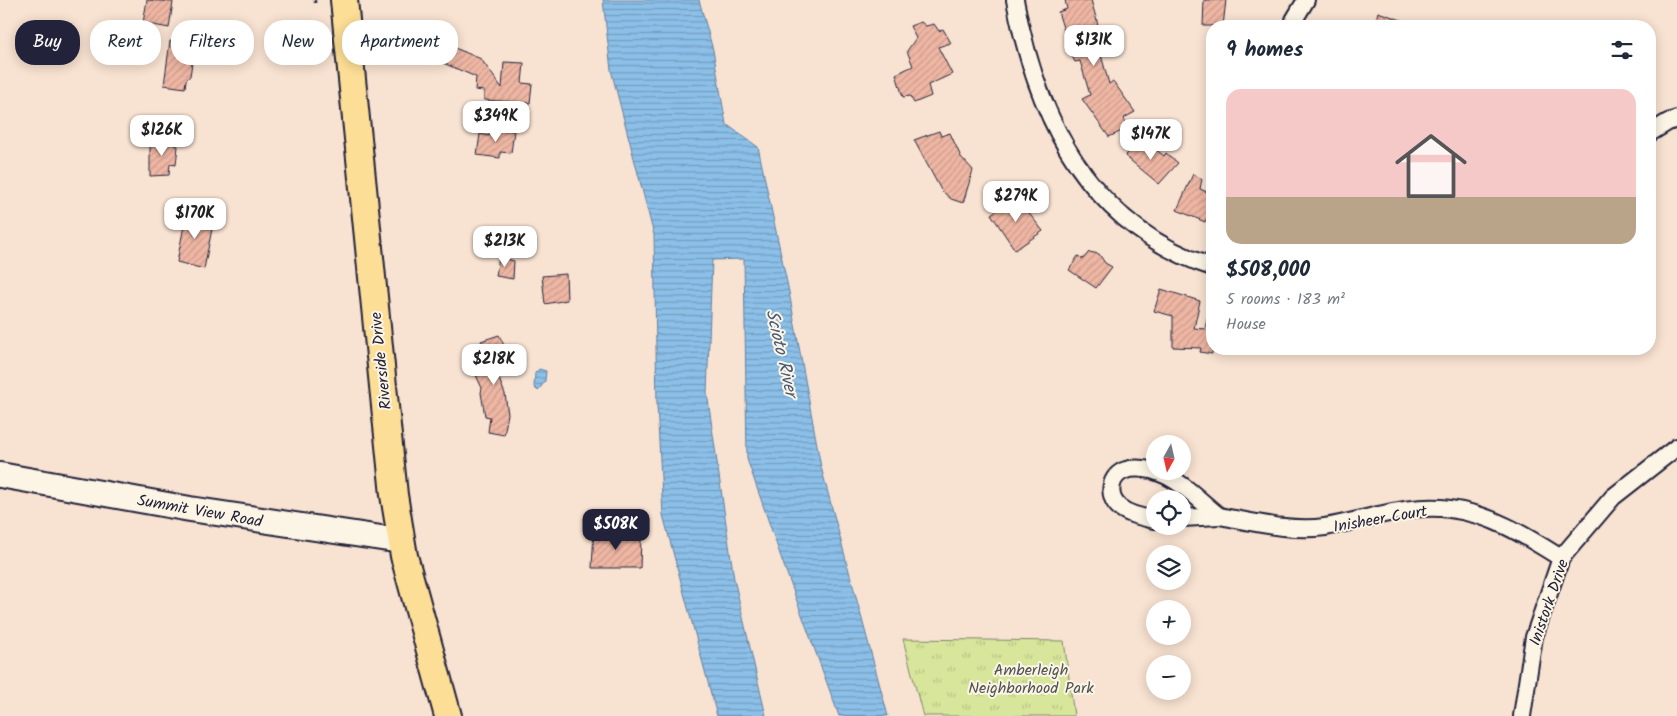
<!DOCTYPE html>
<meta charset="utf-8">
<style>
:root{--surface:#fff;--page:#f6f6f7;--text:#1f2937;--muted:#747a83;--accent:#22223b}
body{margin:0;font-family:Kalam,sans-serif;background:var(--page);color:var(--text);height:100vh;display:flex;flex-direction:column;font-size:19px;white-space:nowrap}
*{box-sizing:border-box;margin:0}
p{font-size:16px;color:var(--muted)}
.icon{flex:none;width:28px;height:28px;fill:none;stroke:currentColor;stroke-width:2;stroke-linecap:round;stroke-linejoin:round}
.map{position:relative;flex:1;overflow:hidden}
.panel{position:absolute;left:1206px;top:20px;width:450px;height:335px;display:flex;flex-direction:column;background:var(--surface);border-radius:20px;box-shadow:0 2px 12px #0003}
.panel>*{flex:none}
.hud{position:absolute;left:15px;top:20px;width:475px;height:45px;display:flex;gap:10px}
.needle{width:32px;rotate:188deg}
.tools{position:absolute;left:1146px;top:435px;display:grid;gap:10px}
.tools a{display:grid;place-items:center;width:45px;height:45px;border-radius:50%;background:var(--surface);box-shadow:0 2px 12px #0003;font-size:25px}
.price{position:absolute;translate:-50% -42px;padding:0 11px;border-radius:10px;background:#fff;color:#222;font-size:16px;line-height:32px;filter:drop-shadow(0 1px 2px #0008)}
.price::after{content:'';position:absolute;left:50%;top:30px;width:15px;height:11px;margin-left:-8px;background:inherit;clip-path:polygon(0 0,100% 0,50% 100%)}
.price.current{background:var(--accent);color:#fff}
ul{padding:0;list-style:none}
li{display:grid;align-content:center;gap:10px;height:265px;padding:0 20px}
li span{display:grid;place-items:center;height:155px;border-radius:15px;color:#555}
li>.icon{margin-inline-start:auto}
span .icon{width:90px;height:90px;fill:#fffc;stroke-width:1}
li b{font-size:21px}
h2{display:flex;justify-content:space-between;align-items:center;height:60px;padding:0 20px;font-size:21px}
.tag{padding:0 18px;border-radius:20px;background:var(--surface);box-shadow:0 2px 12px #0003;font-size:18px;line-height:45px}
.tag.current{background:var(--accent);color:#fff}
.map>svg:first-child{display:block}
.grass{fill:url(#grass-tufts);stroke:#7c846a}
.water{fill:url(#water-rules);stroke:#6281a3}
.building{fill:url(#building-hatch);stroke:#22223b}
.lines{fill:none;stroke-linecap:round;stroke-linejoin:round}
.street-casing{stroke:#22223b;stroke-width:20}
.secondary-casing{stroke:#22223b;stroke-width:28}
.primary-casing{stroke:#22223b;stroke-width:30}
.path{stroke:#22223b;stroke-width:2.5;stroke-dasharray:5 4;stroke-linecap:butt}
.street{stroke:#fcf5e5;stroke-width:16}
.secondary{stroke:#fcf5e5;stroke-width:24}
.primary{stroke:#fdde96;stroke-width:26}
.labels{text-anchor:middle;stroke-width:4;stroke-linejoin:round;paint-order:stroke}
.street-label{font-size:16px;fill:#22223b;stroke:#fcf5e5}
.park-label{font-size:16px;fill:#4f5353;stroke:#fcf5e5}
.water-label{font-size:18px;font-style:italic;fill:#475978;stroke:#fcf5e5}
</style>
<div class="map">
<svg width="1677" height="716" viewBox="0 0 1677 716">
<defs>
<pattern id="grass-tufts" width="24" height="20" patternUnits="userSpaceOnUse" patternTransform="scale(1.25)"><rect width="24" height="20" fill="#d7e69a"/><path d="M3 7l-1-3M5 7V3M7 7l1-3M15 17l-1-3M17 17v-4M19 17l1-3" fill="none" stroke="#b8c586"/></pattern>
<pattern id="water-rules" width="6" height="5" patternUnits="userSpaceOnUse" patternTransform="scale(1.25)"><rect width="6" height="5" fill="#8cc0e9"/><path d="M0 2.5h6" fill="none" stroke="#729cbe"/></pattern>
<pattern id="building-hatch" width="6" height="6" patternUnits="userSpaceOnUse" patternTransform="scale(1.25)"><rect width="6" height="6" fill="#eeb6a3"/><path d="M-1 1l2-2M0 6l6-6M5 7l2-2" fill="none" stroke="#cc9c8d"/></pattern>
</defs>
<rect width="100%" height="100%" fill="#f8e2d1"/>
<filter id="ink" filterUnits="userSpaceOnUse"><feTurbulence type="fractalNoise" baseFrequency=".02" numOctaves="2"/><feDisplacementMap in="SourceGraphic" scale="10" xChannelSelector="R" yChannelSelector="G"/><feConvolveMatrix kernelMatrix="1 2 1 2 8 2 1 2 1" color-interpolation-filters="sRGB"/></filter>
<g filter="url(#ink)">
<path class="grass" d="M 903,639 L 1064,641 L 1074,716 L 923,716 Z"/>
<g class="water">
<path d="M 603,0 L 699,0 L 713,50 L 726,124 L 758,147 L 789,292 L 821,467 L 888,716 L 839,716 L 783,563 L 747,459 L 744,259 L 712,260 L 707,393 L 734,579 L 766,716 L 717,716 L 663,515 L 657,405 L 654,235 L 611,70 Z"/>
<path d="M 539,369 L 546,371 L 545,381 L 538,391 L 534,387 L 535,373 Z"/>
</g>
<g class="building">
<path d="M 147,0 L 173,2 L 169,28 L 143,23 Z"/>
<path d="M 1065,0 L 1091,0 L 1097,21 L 1100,42 L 1098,44 L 1109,84 L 1113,81 L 1135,112 L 1124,118 L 1128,128 L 1109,137 L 1082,99 L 1090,95 L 1080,61 L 1075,62 L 1072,56 L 1058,12 L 1067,9 Z"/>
<path d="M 1204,0 L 1226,0 L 1223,26 L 1203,26 Z"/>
<path d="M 1378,12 L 1413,24 L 1412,26 L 1374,26 Z"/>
<path d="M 921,22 L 926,26 L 934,24 L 939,31 L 943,29 L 951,43 L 938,47 L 952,74 L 928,85 L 931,96 L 914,103 L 910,96 L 903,97 L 896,74 L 913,66 L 907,51 L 916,38 L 910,26 Z"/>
<path d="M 170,41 L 195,44 L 190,76 L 186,80 L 185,88 L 164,85 Z"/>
<path d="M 443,43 L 481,59 L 502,88 L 504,62 L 524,63 L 522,83 L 532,84 L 530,103 L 484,100 L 484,91 L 475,90 L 476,77 L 436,60 Z"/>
<path d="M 491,128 L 514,131 L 511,153 L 500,152 L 500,158 L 477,155 L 480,134 L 489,136 Z"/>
<path d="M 939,131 L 941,136 L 950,133 L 961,157 L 973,170 L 963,203 L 951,199 L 941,190 L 914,140 Z"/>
<path d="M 1142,138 L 1164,156 L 1166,153 L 1178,163 L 1159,184 L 1125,156 Z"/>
<path d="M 156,139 L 175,141 L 174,145 L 178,146 L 176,165 L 170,164 L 169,175 L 150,176 L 150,140 Z"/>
<path d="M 1193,174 L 1202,179 L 1200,189 L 1212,194 L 1212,217 L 1208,216 L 1205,222 L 1177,210 Z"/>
<path d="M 1016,197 L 1043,231 L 1015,250 L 991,214 Z"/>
<path d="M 187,210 L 206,213 L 204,227 L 212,229 L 204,269 L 177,262 Z"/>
<path d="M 1089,252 L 1099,254 L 1105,263 L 1112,267 L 1096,288 L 1069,270 L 1078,256 L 1083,259 Z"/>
<path d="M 499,257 L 514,261 L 513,279 L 496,276 Z"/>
<path d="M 566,274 L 567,300 L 545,304 L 542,276 Z"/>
<path d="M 1161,289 L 1200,301 L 1194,328 L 1205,329 L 1207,319 L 1212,319 L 1212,354 L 1200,352 L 1201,348 L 1173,347 L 1173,316 L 1154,311 Z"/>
<path d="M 499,335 L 510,358 L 494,366 L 505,394 L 508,414 L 504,435 L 488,432 L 490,417 L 485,416 L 481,393 L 482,388 L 475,373 L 492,365 L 481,341 Z"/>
<path d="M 594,531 L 641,537 L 640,568 L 592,568 Z"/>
</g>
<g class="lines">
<g class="street-casing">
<g id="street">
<path d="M 1015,0 C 1037,119 1090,227 1212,267"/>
<path d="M 1294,20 L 1306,0"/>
<path d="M 1650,133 L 1668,122 L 1677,119"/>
<path d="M 1219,516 C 1252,522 1292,532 1325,527 C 1366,520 1409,503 1450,509 C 1492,514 1526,536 1561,558"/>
<path d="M 1155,520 C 1142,517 1129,515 1119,507 C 1107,496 1109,475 1126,470 C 1135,467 1151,469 1160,473 C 1182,481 1201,502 1219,516 L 1182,518"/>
<path d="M 1522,716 L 1534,637 L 1561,558 L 1613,497 L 1677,447"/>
</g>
</g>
<g class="secondary-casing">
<path id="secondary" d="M 0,475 L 190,509 L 401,541"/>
</g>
<g class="primary-casing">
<path id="primary" d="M 344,0 L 394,495 L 404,556 L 448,716"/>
</g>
<path class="path" d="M 315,0 L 315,3"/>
<use href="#street" class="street"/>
<use href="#secondary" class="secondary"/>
<use href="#primary" class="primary"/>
</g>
</g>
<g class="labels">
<g class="street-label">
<text transform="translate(380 361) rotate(-96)" y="6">Riverside Drive</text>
<text transform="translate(200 510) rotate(10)" y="6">Summit View Road</text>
<text transform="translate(1380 518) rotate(-10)" y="6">Inisheer Court</text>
<text transform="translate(1548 602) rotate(-71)" y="6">Inistork Drive</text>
</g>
<g class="park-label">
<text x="1031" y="675">Amberleigh<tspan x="1031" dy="18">Neighborhood Park</tspan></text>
</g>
<g class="water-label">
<text transform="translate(782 353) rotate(77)" y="6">Scioto River</text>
</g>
</g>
</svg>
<div class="tools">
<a><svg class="needle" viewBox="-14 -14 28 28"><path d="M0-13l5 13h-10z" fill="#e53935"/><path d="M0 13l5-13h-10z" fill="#747a83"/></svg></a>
<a><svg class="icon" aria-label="locate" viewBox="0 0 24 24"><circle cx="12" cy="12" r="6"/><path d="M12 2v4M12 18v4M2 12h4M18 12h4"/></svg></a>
<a><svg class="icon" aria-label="layers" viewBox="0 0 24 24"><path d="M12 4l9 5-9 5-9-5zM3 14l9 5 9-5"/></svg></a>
<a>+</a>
<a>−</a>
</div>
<b class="price" style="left:1094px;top:67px">$131K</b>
<b class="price" style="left:496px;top:143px">$349K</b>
<b class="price" style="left:162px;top:157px">$126K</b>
<b class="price" style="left:1151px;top:161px">$147K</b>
<b class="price" style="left:1016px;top:223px">$279K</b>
<b class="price" style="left:195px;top:240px">$170K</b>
<b class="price" style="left:505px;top:268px">$213K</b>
<b class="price" style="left:494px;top:386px">$218K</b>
<b class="price current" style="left:616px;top:551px">$508K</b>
<div class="hud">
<a class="tag current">Buy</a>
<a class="tag">Rent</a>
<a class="tag">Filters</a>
<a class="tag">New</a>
<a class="tag">Apartment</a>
</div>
<section class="panel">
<h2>9 homes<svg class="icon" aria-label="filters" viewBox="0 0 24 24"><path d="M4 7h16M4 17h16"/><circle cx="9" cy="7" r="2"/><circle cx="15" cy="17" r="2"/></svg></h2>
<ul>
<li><span style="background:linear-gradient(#f6c9c9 70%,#b9a48a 0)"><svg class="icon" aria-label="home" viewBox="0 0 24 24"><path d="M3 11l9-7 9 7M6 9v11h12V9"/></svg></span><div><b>$508,000</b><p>5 rooms · 183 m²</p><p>House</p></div></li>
</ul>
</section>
</div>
